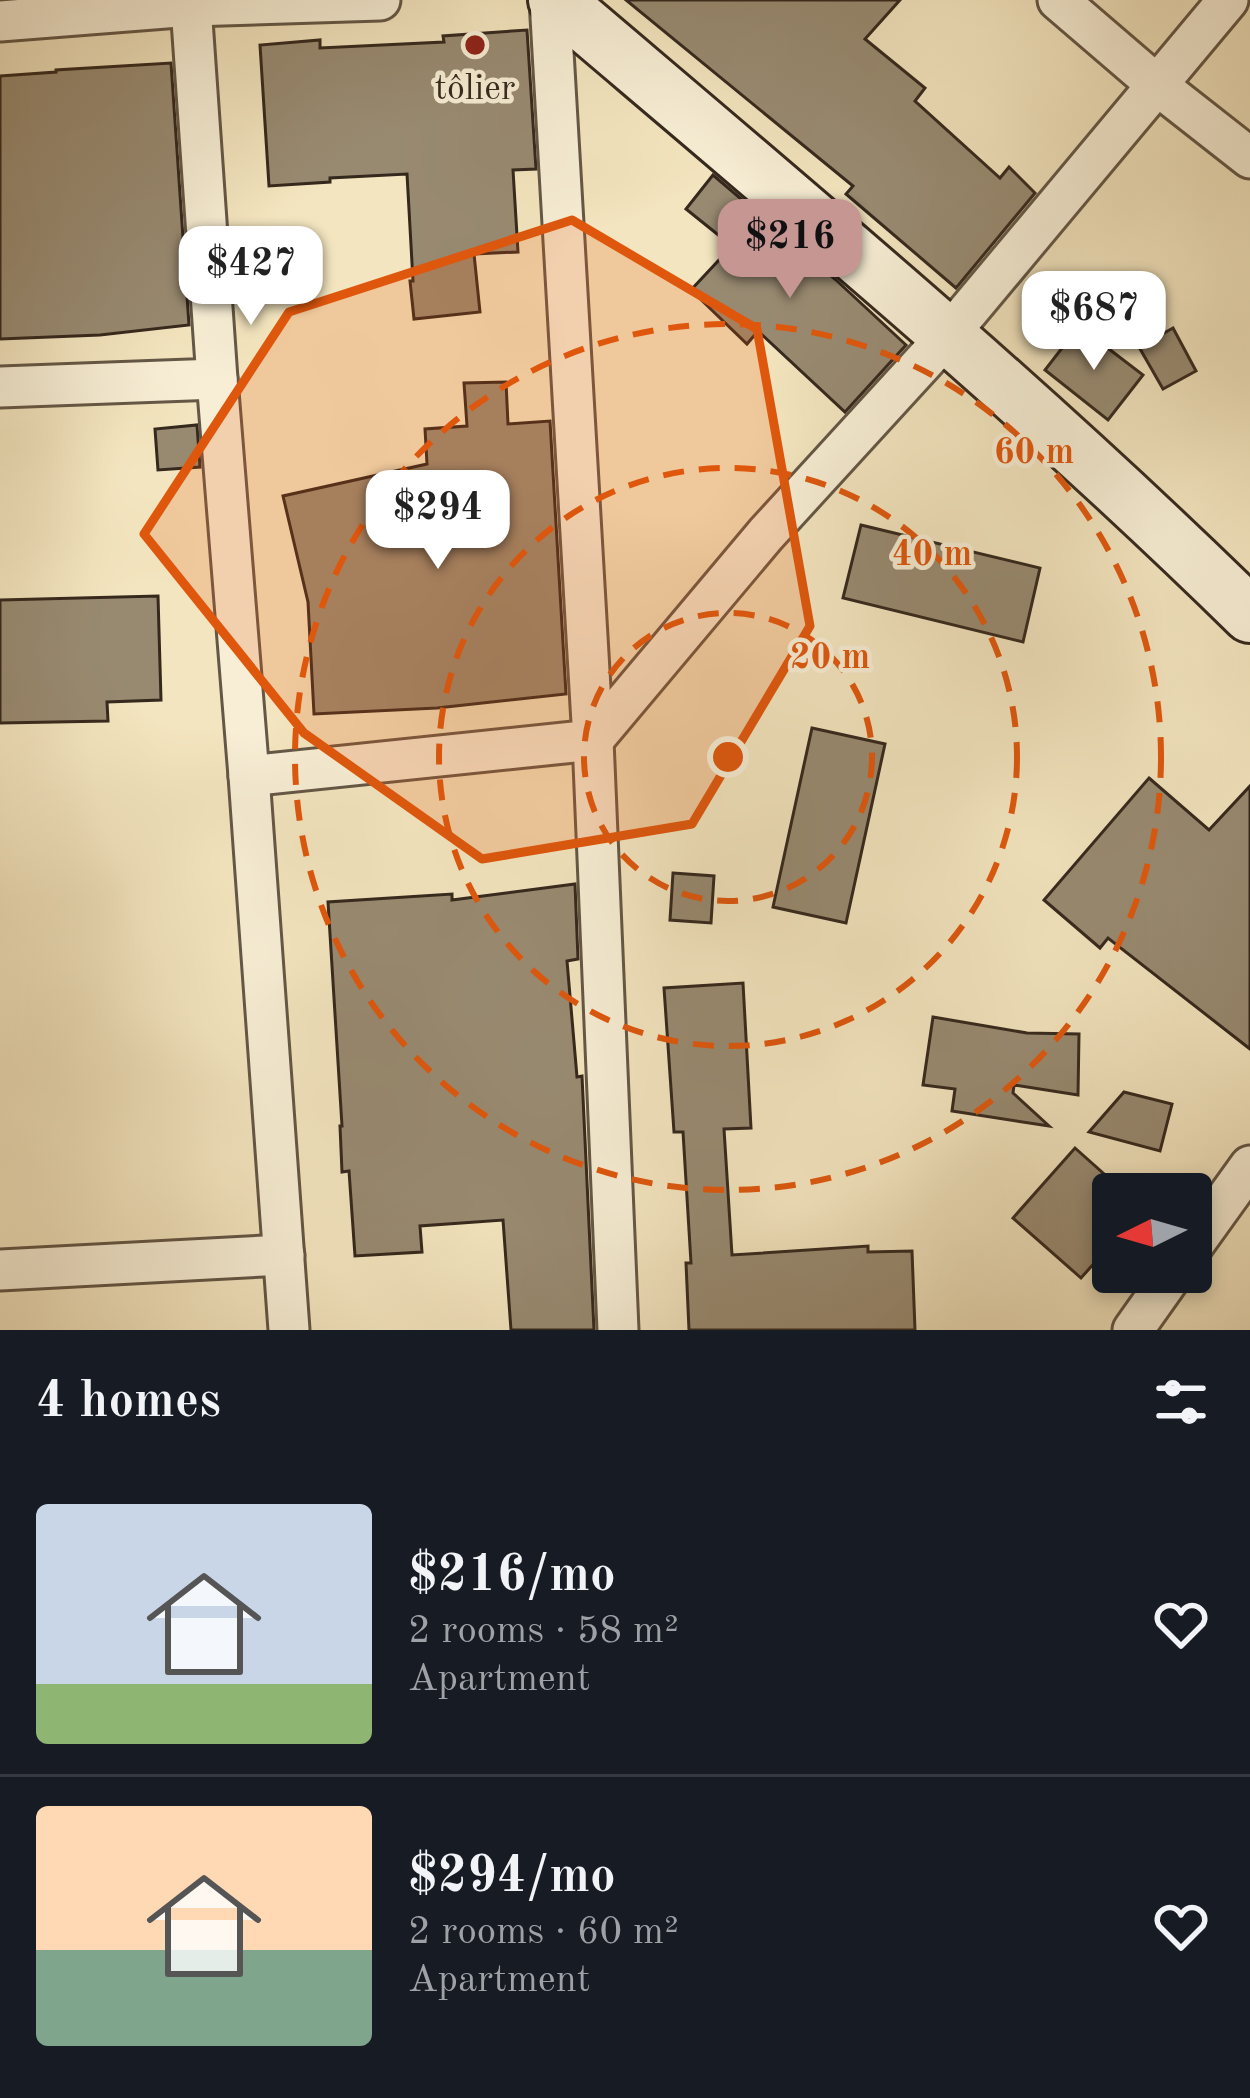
<!DOCTYPE html>
<meta charset="utf-8">
<style>
:root{--surface:#171b24;--page:#242831;--text:#f1f3f6;--muted:#9ea1a6;--line:#363941;--accent:#c59692}
body{margin:0;font-family:"Old Standard TT",serif;background:var(--page);color:var(--text);height:100vh;display:flex;flex-direction:column;font-size:45px;white-space:nowrap}
*{box-sizing:border-box;margin:0}
p{font-size:39px;color:var(--muted)}
.icon{flex:none;width:66px;height:66px;fill:none;stroke:currentColor;stroke-width:2;stroke-linecap:round;stroke-linejoin:round}
.map{position:relative;height:1330px;overflow:hidden}
.sheet{display:flex;flex-direction:column;background:var(--surface);flex:1}
.sheet>*{flex:none}
.needle{width:78px;rotate:265deg}
.fabs{position:absolute;left:1092px;top:1173px;display:grid;gap:24px}
.fabs a{display:grid;place-items:center;width:120px;height:120px;border-radius:12px;background:var(--surface);box-shadow:0 6px 18px #0003;font-size:60px}
.price{position:absolute;translate:-50% -102px;padding:0 27px;border-radius:24px;background:#fff;color:#222;font-size:39px;line-height:78px;filter:drop-shadow(0 3px 6px #0008)}
.price::after{content:'';position:absolute;left:50%;top:72px;width:36px;height:27px;margin-left:-18px;background:inherit;clip-path:polygon(0 0,100% 0,50% 100%)}
.price.on{background:var(--accent);color:#111}
ul{padding:0;list-style:none}
li{display:flex;align-items:center;gap:36px;height:300px;padding:0 36px}
li+li{border-top:3px solid var(--line)}
li span{display:grid;place-items:center;flex:none;width:336px;height:240px;border-radius:12px;color:#555}
li>.icon{margin-inline-start:auto}
span .icon{width:144px;height:144px;fill:#fffc;stroke-width:1}
li b{font-size:51px}
h2{display:flex;justify-content:space-between;align-items:center;height:144px;padding:0 36px;font-size:51px}
.map>svg:first-child{display:block}
.building{fill:#988a71;stroke:#35281d;stroke-width:3}
.lines{fill:none;stroke-linecap:round;stroke-linejoin:round}
.street-casing{stroke:#645746;stroke-width:45}
.secondary-casing{stroke:#35281d;stroke-width:60}
.street{stroke:#f7eed5;stroke-width:39}
.secondary{stroke:#f7eed5;stroke-width:54}
.marked{fill:#df570d;fill-opacity:0.2;stroke:#df570d;stroke-width:9;stroke-linejoin:round}
.ring{fill:none;stroke:#df570d;stroke-width:6;stroke-dasharray:21 15}
.poi-dot{fill:#8f2418;stroke:#f7eed5;stroke-width:4.5}
.labels{text-anchor:middle;stroke-width:9;stroke-linejoin:round;paint-order:stroke}
.poi-label{font-size:36px;fill:#35281d;stroke:#f7eed5}
.centre{fill:#df570d;stroke:#f7eed5;stroke-width:6}
.ring-label{font-size:36px;text-anchor:middle;font-weight:bold;fill:#df570d;stroke:#f7eed5;stroke-width:9;stroke-linejoin:round;paint-order:stroke}
</style>
<div class="map">
<svg width="1250" height="1330" viewBox="0 0 1250 1330">
<rect width="100%" height="100%" fill="#f3e5bf"/>
<filter id="stains"><feTurbulence type="fractalNoise" baseFrequency=".00167" numOctaves="4"/><feColorMatrix values="0 0 0 0 .2 0 0 0 0 .09 0 0 0 0 .02 0 0 0 .5 -.17"/></filter>
<radialGradient id="worn" r=".72"><stop offset=".6" stop-color="#630" stop-opacity="0"/><stop offset="1" stop-color="#630" stop-opacity=".3"/></radialGradient>
<g class="building">
<path d="M 626,0 L 900,0 L 865,39 L 925,88 L 915,101 L 1000,178 L 1009,167 L 1035,193 L 956,288 L 846,194 L 853,186 Z"/>
<path d="M 527,30 L 536,169 L 513,170 L 518,252 L 474,254 L 480,312 L 414,319 L 410,281 L 413,281 L 407,174 L 330,178 L 330,182 L 269,186 L 260,45 L 320,40 L 320,48 L 444,42 L 443,36 Z"/>
<path d="M 171,63 L 189,325 L 100,335 L 0,339 L 0,76 L 56,72 L 56,70 Z"/>
<path d="M 713,175 L 836,280 L 906,345 L 845,412 L 758,331 L 747,344 L 691,290 L 732,246 L 686,209 Z"/>
<path d="M 1079,326 L 1143,375 L 1108,420 L 1045,370 Z"/>
<path d="M 1173,328 L 1196,371 L 1163,389 L 1139,347 Z"/>
<path d="M 506,382 L 508,424 L 550,421 L 566,694 L 437,708 L 314,714 L 308,602 L 283,496 L 427,464 L 425,429 L 467,426 L 464,383 Z"/>
<path d="M 197,425 L 200,467 L 158,470 L 155,429 Z"/>
<path d="M 861,525 L 1040,568 L 1023,642 L 843,598 Z"/>
<path d="M 158,596 L 161,700 L 107,702 L 108,721 L 0,723 L 0,600 Z"/>
<path d="M 812,728 L 885,744 L 846,923 L 773,907 Z"/>
<path d="M 1149,778 L 1209,830 L 1250,786 L 1250,1049 L 1108,938 L 1100,948 L 1044,900 Z"/>
<path d="M 673,873 L 714,876 L 711,923 L 670,920 Z"/>
<path d="M 575,884 L 578,959 L 567,961 L 577,1077 L 582,1076 L 594,1330 L 511,1330 L 503,1220 L 420,1226 L 422,1252 L 355,1256 L 349,1171 L 342,1172 L 340,1126 L 342,1126 L 328,902 L 452,894 L 452,900 Z"/>
<path d="M 743,983 L 751,1128 L 724,1129 L 732,1255 L 868,1246 L 868,1252 L 912,1251 L 915,1330 L 689,1330 L 686,1263 L 691,1263 L 683,1132 L 674,1132 L 664,988 Z"/>
<path d="M 933,1017 L 1027,1033 L 1079,1034 L 1078,1095 L 1014,1085 L 1013,1093 L 1049,1126 L 952,1111 L 955,1089 L 923,1085 Z"/>
<path d="M 1124,1092 L 1172,1104 L 1160,1151 L 1089,1132 Z"/>
<path d="M 1075,1148 L 1113,1182 L 1113,1242 L 1081,1278 L 1013,1218 Z"/>
</g>
<g class="lines">
<g class="street-casing">
<g id="street">
<path d="M 550,0 L 593,740 L 618,1330"/>
<path d="M 1058,0 L 1157,85 L 1250,158"/>
<path d="M 0,21 L 191,6 L 380,0"/>
<path d="M 217,379 L 249,776 L 289,1330"/>
<path d="M 0,387 L 217,379 L 191,6"/>
<path d="M 249,776 L 593,740 L 766,534 L 949,334 L 1228,0"/>
<path d="M 1191,1248 L 1250,1166"/>
<path d="M 0,1270 L 284,1255"/>
<path d="M 1133,1330 L 1174,1272"/>
</g>
</g>
<g class="secondary-casing">
<path id="secondary" d="M 556,0 C 791,200 1029,398 1250,615"/>
</g>
<use href="#street" class="street"/>
<use href="#secondary" class="secondary"/>
</g>
<path class="marked" d="M 572,220 L 757,329 L 810,626 L 692,824 L 482,859 L 304,733 L 144,534 L 289,312 Z"/>
<g class="ring">
<circle cx="728" cy="757" r="144"/>
<circle cx="728" cy="757" r="289"/>
<circle cx="728" cy="757" r="433"/>
</g>
<circle class="poi-dot" cx="475" cy="45" r="12"/>
<g class="labels">
<g class="poi-label">
<text x="475" y="99">tôlier</text>
</g>
</g>
<circle cx="728" cy="757" r="18" class="centre"/>
<g class="ring-label">
<text x="1034" y="463">60 m</text>
<text x="932" y="565">40 m</text>
<text x="830" y="668">20 m</text>
</g>
<rect width="100%" height="100%" filter="url(#stains)"/>
<rect width="100%" height="100%" fill="url(#worn)"/>
</svg>
<div class="fabs">
<a><svg class="needle" viewBox="-14 -14 28 28"><path d="M0-13l5 13h-10z" fill="#e53935"/><path d="M0 13l5-13h-10z" fill="#9ea1a6"/></svg></a>
</div>
<b class="price on" style="left:790px;top:301px">$216</b>
<b class="price" style="left:251px;top:328px">$427</b>
<b class="price" style="left:1094px;top:373px">$687</b>
<b class="price" style="left:438px;top:572px">$294</b>
</div>
<section class="sheet">
<h2>4 homes<svg class="icon" aria-label="filters" viewBox="0 0 24 24"><path d="M4 7h16M4 17h16"/><circle cx="9" cy="7" r="2"/><circle cx="15" cy="17" r="2"/></svg></h2>
<ul>
<li><span style="background:linear-gradient(#c9d6e8 75%,#8fb573 0)"><svg class="icon" aria-label="home" viewBox="0 0 24 24"><path d="M3 11l9-7 9 7M6 9v11h12V9"/></svg></span><div><b>$216/mo</b><p>2 rooms · 58 m²</p><p>Apartment</p></div><svg class="icon" aria-label="heart" viewBox="0 0 24 24"><path d="M12 20l-8-8c-3-5 5-10 8-4 3-6 11-1 8 4z"/></svg></li>
<li><span style="background:linear-gradient(#ffd9b3 60%,#7fa58c 0)"><svg class="icon" aria-label="home" viewBox="0 0 24 24"><path d="M3 11l9-7 9 7M6 9v11h12V9"/></svg></span><div><b>$294/mo</b><p>2 rooms · 60 m²</p><p>Apartment</p></div><svg class="icon" aria-label="heart" viewBox="0 0 24 24"><path d="M12 20l-8-8c-3-5 5-10 8-4 3-6 11-1 8 4z"/></svg></li>
</ul>
</section>
